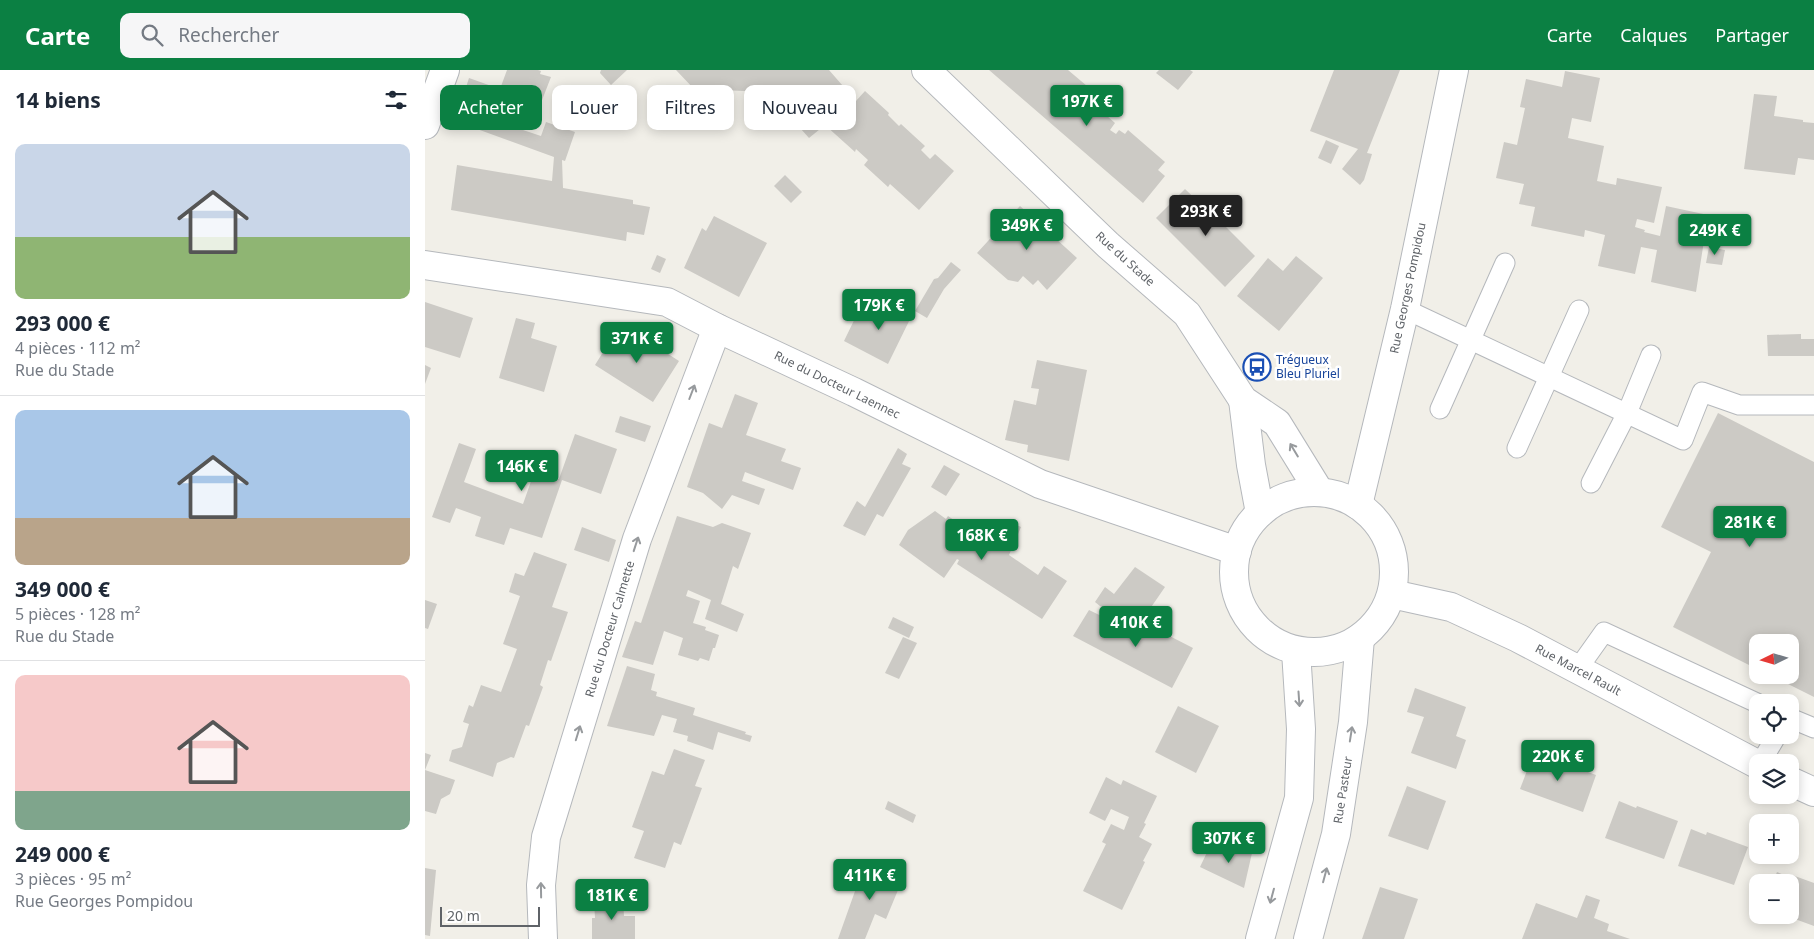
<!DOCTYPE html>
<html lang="fr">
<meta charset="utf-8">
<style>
:root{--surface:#fff;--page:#f6f6f7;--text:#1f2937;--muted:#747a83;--line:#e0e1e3;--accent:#0b8043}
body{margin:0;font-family:"Noto Sans",sans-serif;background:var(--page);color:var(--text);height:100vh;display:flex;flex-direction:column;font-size:19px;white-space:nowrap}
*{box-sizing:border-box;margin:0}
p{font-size:16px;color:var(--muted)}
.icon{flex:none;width:28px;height:28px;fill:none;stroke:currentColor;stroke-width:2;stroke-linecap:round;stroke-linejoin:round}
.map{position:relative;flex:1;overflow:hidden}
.panel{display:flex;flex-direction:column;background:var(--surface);width:425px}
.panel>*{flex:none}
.guide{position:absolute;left:15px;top:15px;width:475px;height:45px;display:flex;gap:10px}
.needle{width:32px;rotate:265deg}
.fabs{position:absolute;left:1324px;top:564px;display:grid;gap:10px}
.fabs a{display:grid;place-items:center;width:50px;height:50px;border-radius:10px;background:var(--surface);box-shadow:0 2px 12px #0003;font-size:25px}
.scale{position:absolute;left:15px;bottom:12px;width:100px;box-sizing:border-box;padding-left:5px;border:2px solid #5f6368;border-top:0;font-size:14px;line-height:18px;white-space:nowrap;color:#5f6368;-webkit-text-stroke:4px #fff;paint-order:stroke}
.price{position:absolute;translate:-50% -42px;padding:0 11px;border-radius:5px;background:var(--accent);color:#fff;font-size:16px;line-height:32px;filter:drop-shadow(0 1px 2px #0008)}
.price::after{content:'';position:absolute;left:50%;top:30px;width:15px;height:11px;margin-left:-8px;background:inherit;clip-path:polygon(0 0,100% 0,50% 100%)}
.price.active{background:#222;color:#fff}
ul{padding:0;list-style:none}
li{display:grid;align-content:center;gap:10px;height:265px;padding:0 15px}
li+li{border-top:1px solid var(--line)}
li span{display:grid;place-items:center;height:155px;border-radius:10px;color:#555}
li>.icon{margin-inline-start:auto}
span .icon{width:90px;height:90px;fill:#fffc;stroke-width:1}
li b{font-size:21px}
h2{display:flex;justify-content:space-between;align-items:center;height:60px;padding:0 15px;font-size:21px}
.chip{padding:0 18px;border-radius:10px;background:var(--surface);box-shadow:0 2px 12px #0003;font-size:18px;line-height:45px}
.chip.active{background:var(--accent);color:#fff}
header{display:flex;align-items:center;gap:30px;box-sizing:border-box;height:70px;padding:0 25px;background:var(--accent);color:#fff}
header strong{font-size:24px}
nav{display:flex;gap:28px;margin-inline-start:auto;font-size:18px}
.search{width:350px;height:45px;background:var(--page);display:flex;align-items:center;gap:12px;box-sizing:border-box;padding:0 18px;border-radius:10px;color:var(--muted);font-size:19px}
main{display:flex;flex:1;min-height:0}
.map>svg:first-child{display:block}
.building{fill:#cccac5}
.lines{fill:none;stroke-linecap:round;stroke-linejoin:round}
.service-casing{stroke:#b5b8bc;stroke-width:21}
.minor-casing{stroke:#b5b8bc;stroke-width:30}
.tertiary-casing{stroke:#b5b8bc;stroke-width:30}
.service{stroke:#fff;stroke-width:19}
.minor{stroke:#fff;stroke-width:28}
.tertiary{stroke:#fff;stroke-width:28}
.oneway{stroke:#979a9d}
.labels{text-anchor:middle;stroke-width:5;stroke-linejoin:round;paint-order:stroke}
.street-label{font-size:12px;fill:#5f6368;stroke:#fff}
.transit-label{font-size:12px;fill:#164399;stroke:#fff;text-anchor:start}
</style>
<header>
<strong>Carte</strong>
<div class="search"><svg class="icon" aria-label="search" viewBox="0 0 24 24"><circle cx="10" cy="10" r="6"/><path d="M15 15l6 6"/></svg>Rechercher</div>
<nav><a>Carte</a><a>Calques</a><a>Partager</a></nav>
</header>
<main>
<section class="panel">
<h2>14 biens<svg class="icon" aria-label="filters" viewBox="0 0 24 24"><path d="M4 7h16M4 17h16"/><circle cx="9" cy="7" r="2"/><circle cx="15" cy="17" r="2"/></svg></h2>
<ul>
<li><span style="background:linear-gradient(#c9d6e8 60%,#8fb573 0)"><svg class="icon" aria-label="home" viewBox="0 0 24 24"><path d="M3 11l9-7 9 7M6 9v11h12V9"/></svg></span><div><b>293 000 €</b><p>4 pièces · 112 m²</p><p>Rue du Stade</p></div></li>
<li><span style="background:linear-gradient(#a9c7e8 70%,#b9a48a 0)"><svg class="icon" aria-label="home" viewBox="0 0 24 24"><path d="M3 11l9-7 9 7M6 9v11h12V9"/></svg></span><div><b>349 000 €</b><p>5 pièces · 128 m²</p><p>Rue du Stade</p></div></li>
<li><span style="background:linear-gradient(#f6c9c9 75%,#7fa58c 0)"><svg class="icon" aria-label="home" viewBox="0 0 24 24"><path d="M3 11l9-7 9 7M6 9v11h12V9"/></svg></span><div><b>249 000 €</b><p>3 pièces · 95 m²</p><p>Rue Georges Pompidou</p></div></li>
</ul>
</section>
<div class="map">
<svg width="1389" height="869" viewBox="0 0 1389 869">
<rect width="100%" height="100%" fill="#f1efe8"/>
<g class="building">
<path d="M 82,0 L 113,0 L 116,1 L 115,4 L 126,7 L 112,43 L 103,39 L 95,59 L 116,66 L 121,52 L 150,62 L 140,91 L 137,90 L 138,118 L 208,130 L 208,134 L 225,137 L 219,165 L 202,162 L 201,171 L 26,140 L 32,95 L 127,111 L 129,87 L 30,51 L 44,8 L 75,19 Z"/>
<path d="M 176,0 L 202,0 L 186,15 L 175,3 Z"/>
<path d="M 251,0 L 404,0 L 431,31 L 440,21 L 464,43 L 463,45 L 474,56 L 476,54 L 500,76 L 496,80 L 505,89 L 510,84 L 529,101 L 494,140 L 465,114 L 463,117 L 439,95 L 443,90 L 431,79 L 430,82 L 400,55 L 384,68 L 343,22 L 269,19 Z"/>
<path d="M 564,0 L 643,0 L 662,16 L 656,23 L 690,53 L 685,60 L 691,64 L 694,60 L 700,64 L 703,60 L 740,92 L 733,100 L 740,106 L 718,133 Z"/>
<path d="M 734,0 L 765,0 L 768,2 L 753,20 L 731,3 Z"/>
<path d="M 909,0 L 975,0 L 942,83 L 947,84 L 939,110 L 935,115 L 917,99 L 933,79 L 885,61 Z"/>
<path d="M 1140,1 L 1175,8 L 1166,52 L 1147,48 L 1143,68 L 1179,76 L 1172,111 L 1191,115 L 1192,108 L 1237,117 L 1229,153 L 1212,149 L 1210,157 L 1220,160 L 1219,162 L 1235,166 L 1241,136 L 1283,145 L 1271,222 L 1226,212 L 1232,180 L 1216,177 L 1210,204 L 1173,196 L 1180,165 L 1160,160 L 1159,167 L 1106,156 L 1110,137 L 1094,134 L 1099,114 L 1071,108 L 1079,72 L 1092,75 L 1100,38 L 1095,37 L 1101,9 L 1137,17 Z"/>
<path d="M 1329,24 L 1352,26 L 1349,46 L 1378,50 L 1378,52 L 1389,53 L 1389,90 L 1373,88 L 1370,105 L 1319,99 Z"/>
<path d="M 901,70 L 914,76 L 906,94 L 893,88 Z"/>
<path d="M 360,105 L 377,122 L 366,133 L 349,116 Z"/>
<path d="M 760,119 L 792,150 L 798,144 L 806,151 L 801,157 L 830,186 L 800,217 L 731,148 Z"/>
<path d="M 595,136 L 652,188 L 622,220 L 613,210 L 608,215 L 598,206 L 593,212 L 583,210 L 552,183 Z"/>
<path d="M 289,146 L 342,173 L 314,227 L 259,198 L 277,158 L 281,161 Z"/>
<path d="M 1284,177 L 1300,180 L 1297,195 L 1281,193 Z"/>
<path d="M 232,185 L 241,189 L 235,203 L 226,199 Z"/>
<path d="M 871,186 L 898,208 L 854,261 L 812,226 L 843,188 L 858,201 Z"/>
<path d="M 526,192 L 536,200 L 519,219 L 502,248 L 490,241 L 509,209 L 513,208 Z"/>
<path d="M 464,231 L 488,243 L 463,294 L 419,271 L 436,236 L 456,246 Z"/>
<path d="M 0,232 L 48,248 L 35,288 L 0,277 Z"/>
<path d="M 91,248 L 110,253 L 106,268 L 132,276 L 119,322 L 74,308 Z"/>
<path d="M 193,258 L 212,270 L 215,266 L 254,291 L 228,332 L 170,295 Z"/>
<path d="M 1376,264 L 1376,269 L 1389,269 L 1389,286 L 1343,286 L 1342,265 Z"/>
<path d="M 612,290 L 662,300 L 644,391 L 602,382 L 603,375 L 580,370 L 589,330 L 611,335 L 614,319 L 606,318 Z"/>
<path d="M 0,295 L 6,298 L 0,314 Z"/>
<path d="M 310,324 L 333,333 L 321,365 L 361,379 L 356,391 L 376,398 L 368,420 L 320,402 L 317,411 L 340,419 L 334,435 L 307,425 L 297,439 L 278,423 L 262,417 L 284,353 L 297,358 Z"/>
<path d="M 1293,343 L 1389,392 L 1389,627 L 1345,605 L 1365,605 L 1365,572 L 1332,572 L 1332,599 L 1248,557 L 1286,482 L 1236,457 Z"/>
<path d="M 195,346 L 226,356 L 220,372 L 190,362 Z"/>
<path d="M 150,364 L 192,379 L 176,424 L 137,410 L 117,468 L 85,458 L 79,475 L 50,466 L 56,447 L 31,438 L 25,453 L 7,447 L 34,373 L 51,379 L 39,412 L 98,434 L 110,400 L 134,409 Z"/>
<path d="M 473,378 L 482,384 L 477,394 L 486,398 L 458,447 L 452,444 L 440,466 L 418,456 L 432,431 L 440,437 Z"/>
<path d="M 519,395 L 535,404 L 521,426 L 506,417 Z"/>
<path d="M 510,441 L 521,449 L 523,446 L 574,481 L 585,452 L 596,457 L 584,485 L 613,505 L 619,496 L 642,511 L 617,549 L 532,494 L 534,490 L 532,489 L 519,508 L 474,475 L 483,460 Z"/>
<path d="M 252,446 L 288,457 L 297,453 L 326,463 L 313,499 L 308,496 L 296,534 L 319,544 L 312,562 L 280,549 L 286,530 L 263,520 L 261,526 L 275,531 L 268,553 L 281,557 L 280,560 L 294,565 L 290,578 L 288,578 L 284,591 L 275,588 L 273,591 L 253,585 L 258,568 L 239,561 L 228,595 L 197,587 L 210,551 L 216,553 Z"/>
<path d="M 157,457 L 191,470 L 184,492 L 149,480 Z"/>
<path d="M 109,482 L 142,494 L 127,537 L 143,542 L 126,591 L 123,590 L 115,615 L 118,617 L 104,656 L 101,655 L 89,688 L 86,687 L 72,693 L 68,707 L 24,691 L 27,680 L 37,677 L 44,654 L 38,652 L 44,635 L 48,637 L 56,615 L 76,622 L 92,579 L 78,574 L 95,526 L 84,522 L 90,503 L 99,506 Z"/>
<path d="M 710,497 L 740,517 L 720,546 L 718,545 L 709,558 L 693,547 L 691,549 L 670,532 L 680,517 L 689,524 Z"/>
<path d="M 0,530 L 12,534 L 3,559 L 0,558 Z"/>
<path d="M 664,540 L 722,568 L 727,557 L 768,578 L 747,618 L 648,566 Z"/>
<path d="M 468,547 L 489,557 L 484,568 L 463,558 Z"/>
<path d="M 478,567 L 492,573 L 474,609 L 460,603 Z"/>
<path d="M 202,596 L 230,604 L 226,620 L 232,622 L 231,626 L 270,638 L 268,645 L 321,662 L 320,664 L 327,666 L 325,672 L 293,662 L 288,680 L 262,671 L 263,666 L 248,662 L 252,649 L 237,645 L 229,666 L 182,656 Z"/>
<path d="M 990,618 L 1041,637 L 1031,666 L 1041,670 L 1031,699 L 986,683 L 999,647 L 982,642 Z"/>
<path d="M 753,636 L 794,656 L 771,703 L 730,682 Z"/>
<path d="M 249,679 L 280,690 L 270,716 L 277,718 L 256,775 L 249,772 L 240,798 L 209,788 L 219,761 L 207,757 L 227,701 L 239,705 Z"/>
<path d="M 1109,682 L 1171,705 L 1158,742 L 1095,719 Z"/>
<path d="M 0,683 L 6,685 L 0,700 L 30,710 L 25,724 L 16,729 L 11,744 L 0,741 Z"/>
<path d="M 681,707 L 696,715 L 698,710 L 732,726 L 719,753 L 721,754 L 714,767 L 727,774 L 718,791 L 720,792 L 697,840 L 658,821 L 681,774 L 677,772 L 686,754 L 699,760 L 704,747 L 686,739 L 680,751 L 664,743 Z"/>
<path d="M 982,716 L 1021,731 L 1003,780 L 963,766 Z"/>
<path d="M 463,731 L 491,745 L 488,753 L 460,739 Z"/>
<path d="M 1194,731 L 1211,738 L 1212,736 L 1253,751 L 1239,789 L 1180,768 Z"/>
<path d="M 1266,759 L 1281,765 L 1282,762 L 1323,777 L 1309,815 L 1253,796 Z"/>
<path d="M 810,774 L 827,783 L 819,818 L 775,797 L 785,776 L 805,785 Z"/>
<path d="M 440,793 L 478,808 L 461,849 L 450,844 L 440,869 L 413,869 Z"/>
<path d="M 0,798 L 11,800 L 5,866 L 0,865 Z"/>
<path d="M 1352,802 L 1366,808 L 1367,805 L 1389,813 L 1389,856 L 1359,845 L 1365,845 L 1365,812 L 1348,812 Z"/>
<path d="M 955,817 L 993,829 L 979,869 L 937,869 Z"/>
<path d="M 1161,825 L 1175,830 L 1169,848 L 1184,854 L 1182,861 L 1205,869 L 1097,869 L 1111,833 L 1152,848 Z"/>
<path d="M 198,830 L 199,846 L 210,846 L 210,869 L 167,869 L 167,848 L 170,848 L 169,831 Z"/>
</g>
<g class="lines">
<g class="service-casing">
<g id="service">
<path d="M 980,239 L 1258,370 L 1277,322 L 1314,335 L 1389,335"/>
<path d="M 1015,339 L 1080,193"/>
<path d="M 1092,378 L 1154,240"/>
<path d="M 1166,413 L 1202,343 L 1226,285"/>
<path d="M 1152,600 L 1179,562 L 1332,633"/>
<path d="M 1365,648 L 1389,658"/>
<path d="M 1336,692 L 1352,665"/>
</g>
</g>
<g class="minor-casing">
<g id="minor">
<path d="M 0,195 L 242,232 L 292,258 L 429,322 L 615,414 L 812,481"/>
<path d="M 933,435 L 980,239 L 1029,0"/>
<path d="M 118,869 L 116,815 L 121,767 L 212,469 L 292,258"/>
</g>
</g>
<g class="tertiary-casing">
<g id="tertiary">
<path d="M 501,0 L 683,175 L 762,244 L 818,330 L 852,353 L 894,421"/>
<path d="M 0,55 L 20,0"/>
<path d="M 818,330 L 826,395 L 835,443"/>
<circle cx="889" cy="502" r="80"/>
<path d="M 967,524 L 1026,537 L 1093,568 L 1332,694"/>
<path d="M 1365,711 L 1389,722"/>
<path d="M 835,869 L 874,728 L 876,659 L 871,581"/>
<path d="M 883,869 L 911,764 L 928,652 L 935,568"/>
</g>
</g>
<use href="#service" class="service"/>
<use href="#minor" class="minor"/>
<use href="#tertiary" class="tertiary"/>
</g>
<defs><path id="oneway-shaft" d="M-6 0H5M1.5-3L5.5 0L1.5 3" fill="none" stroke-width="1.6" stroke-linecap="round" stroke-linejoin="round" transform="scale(1.25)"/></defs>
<g class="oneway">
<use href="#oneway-shaft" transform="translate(267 322) rotate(-69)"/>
<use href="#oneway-shaft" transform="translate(869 380) rotate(-121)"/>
<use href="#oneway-shaft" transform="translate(211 474) rotate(-72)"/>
<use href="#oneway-shaft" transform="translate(874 629) rotate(86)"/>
<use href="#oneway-shaft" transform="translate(153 663) rotate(-73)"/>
<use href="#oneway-shaft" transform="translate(926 664) rotate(-81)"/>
<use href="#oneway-shaft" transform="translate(900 805) rotate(-75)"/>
<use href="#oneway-shaft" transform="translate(116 820) rotate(-91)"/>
<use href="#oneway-shaft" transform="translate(847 826) rotate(105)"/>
</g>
<defs>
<g id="bus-ring" transform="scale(1.4375)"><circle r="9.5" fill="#fff" stroke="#1a4fb4" stroke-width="1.5"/><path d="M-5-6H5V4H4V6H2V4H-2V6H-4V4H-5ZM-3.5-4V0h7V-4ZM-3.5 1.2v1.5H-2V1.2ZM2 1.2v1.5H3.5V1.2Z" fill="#1a4fb4"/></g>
</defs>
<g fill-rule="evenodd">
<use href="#bus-ring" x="832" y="297"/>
</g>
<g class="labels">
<g class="street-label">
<text transform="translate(700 189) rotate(42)" y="4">Rue du Stade</text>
<text transform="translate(983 218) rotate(-78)" y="4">Rue Georges Pompidou</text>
<text transform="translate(412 315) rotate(26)" y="4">Rue du Docteur Laennec</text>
<text transform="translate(185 559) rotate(-73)" y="4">Rue du Docteur Calmette</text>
<text transform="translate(1153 600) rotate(28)" y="4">Rue Marcel Rault</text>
<text transform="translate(918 720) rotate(-81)" y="4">Rue Pasteur</text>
</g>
<g class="transit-label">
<text x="851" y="294">Trégueux<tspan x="851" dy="14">Bleu Pluriel</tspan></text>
</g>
</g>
</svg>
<div class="fabs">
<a><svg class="needle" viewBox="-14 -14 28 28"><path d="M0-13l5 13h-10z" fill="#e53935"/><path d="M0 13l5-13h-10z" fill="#747a83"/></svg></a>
<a><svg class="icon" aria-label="locate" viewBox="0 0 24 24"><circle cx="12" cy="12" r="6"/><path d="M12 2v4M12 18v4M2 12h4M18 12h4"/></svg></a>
<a><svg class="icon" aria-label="layers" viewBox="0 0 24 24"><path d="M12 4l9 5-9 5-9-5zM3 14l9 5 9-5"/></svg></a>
<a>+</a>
<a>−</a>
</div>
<div class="scale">20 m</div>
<b class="price" style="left:662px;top:57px">197K €</b>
<b class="price active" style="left:781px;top:167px">293K €</b>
<b class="price" style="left:602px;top:181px">349K €</b>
<b class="price" style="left:1290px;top:186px">249K €</b>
<b class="price" style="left:454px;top:261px">179K €</b>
<b class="price" style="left:212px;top:294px">371K €</b>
<b class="price" style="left:97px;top:422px">146K €</b>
<b class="price" style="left:1325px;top:478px">281K €</b>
<b class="price" style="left:557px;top:491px">168K €</b>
<b class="price" style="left:711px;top:578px">410K €</b>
<b class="price" style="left:1133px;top:712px">220K €</b>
<b class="price" style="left:804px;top:794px">307K €</b>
<b class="price" style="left:445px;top:831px">411K €</b>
<b class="price" style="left:187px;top:851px">181K €</b>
<div class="guide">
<a class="chip active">Acheter</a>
<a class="chip">Louer</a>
<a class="chip">Filtres</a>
<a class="chip">Nouveau</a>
</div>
</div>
</main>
